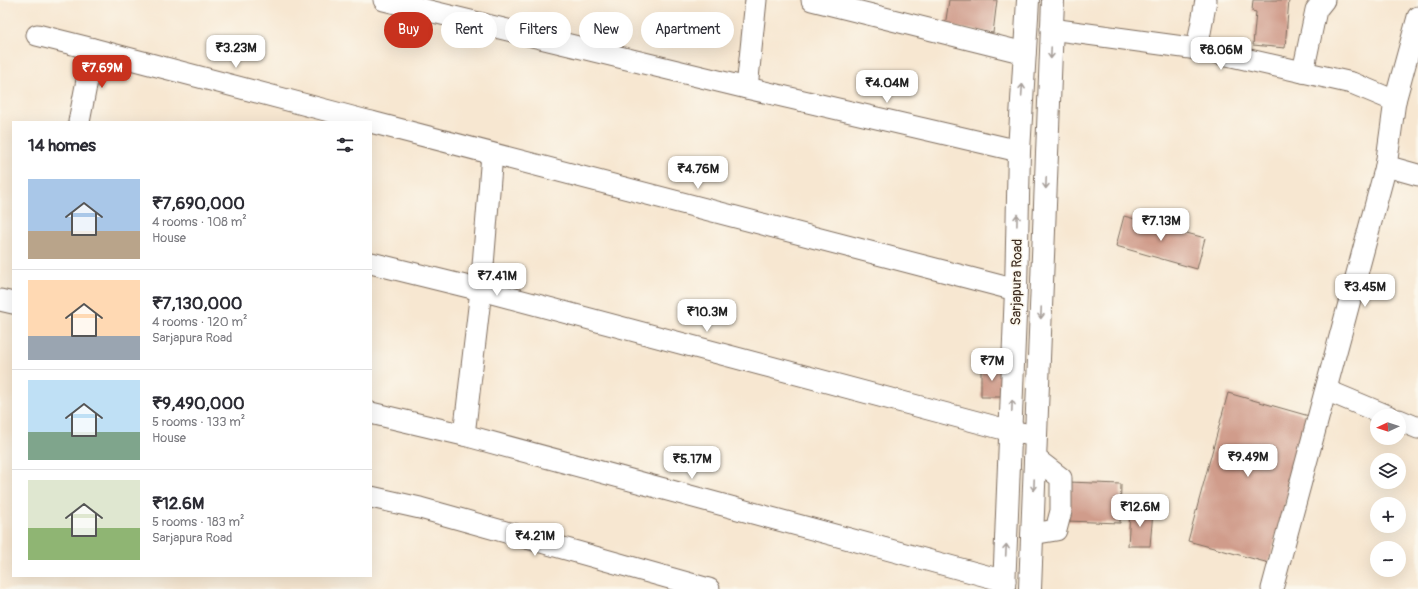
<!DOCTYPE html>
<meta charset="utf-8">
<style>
:root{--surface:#fff;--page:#f7f7f7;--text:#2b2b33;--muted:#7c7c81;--line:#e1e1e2;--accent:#c8321e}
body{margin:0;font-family:Pangolin,sans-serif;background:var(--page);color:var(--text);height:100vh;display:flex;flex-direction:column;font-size:15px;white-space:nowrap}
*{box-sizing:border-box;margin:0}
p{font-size:13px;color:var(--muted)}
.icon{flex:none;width:22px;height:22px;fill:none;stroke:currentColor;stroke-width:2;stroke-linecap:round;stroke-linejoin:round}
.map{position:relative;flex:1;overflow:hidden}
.details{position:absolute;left:12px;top:121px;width:360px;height:456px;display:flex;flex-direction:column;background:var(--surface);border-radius:0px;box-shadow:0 4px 16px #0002}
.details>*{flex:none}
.banner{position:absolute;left:384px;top:12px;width:380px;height:36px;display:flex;gap:8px}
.needle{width:26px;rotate:266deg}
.tools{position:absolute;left:1370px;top:409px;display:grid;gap:8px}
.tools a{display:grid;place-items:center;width:36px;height:36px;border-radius:50%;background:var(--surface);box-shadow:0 4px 16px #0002;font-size:20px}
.price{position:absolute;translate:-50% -34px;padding:0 9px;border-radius:8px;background:#fff;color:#222;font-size:13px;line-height:26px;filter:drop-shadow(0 1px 2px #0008)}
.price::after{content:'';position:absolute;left:50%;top:24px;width:12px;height:9px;margin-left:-6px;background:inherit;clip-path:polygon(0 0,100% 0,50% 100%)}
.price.on{background:var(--accent);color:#fff}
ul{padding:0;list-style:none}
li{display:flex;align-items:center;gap:12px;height:100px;padding:0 16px}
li+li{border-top:1px solid var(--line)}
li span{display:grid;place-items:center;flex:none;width:112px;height:80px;border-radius:0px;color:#555}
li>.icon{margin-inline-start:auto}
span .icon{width:48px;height:48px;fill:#fffc;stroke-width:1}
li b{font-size:17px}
h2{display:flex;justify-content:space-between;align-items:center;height:48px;padding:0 16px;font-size:17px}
.pill{padding:0 14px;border-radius:18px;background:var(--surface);box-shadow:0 4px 16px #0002;font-size:14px;line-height:36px}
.pill.on{background:var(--accent);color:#fff}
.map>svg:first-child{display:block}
.building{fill:#d09c8b}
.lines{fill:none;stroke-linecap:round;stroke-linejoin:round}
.minor-casing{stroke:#7d6c5d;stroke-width:23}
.major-casing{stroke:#7d6c5d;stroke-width:24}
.minor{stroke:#fff;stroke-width:21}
.major{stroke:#fff;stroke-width:22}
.oneway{stroke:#a79f9a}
.labels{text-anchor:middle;stroke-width:3;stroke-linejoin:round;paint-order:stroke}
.street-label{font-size:14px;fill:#3b2a1e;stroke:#fbf7ec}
</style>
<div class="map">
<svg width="1418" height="589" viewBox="0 0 1418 589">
<rect width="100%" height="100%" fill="#fbf7ec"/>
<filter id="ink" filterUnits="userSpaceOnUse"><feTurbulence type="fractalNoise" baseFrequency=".025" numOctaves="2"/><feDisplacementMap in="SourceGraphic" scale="8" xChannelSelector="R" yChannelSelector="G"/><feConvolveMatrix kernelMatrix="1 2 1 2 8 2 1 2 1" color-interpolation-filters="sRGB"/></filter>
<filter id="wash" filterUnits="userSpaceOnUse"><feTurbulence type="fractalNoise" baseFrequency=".012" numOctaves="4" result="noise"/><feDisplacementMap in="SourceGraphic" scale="16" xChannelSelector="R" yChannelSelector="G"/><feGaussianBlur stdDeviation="0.9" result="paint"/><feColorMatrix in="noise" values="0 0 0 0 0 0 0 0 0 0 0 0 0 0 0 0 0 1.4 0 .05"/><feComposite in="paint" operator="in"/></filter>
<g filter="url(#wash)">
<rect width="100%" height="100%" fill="#f7e7d1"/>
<g id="blocks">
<g class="building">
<path d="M 949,0 L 997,0 L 993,33 L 945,26 Z"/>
<path d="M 1253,0 L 1289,0 L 1285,48 L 1253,45 L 1256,12 L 1252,11 Z"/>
<path d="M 1124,216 L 1205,238 L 1197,269 L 1116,246 Z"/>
<path d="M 1002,367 L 1002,397 L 981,397 L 981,368 Z"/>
<path d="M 1228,393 L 1309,416 L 1269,563 L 1188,541 Z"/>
<path d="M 1068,482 L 1121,484 L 1120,523 L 1066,521 Z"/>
<path d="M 1130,510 L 1153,512 L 1150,546 L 1128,546 Z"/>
</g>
</g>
</g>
<g filter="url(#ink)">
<use href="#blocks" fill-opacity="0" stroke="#7d6c5d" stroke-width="1"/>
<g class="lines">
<g class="minor-casing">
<g id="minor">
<path d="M 384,0 L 747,88 L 1019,151"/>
<path d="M 812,0 L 1025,53"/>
<path d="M 1051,29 L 1205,50 L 1352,83 L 1395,101"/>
<path d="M 37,35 L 93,49 L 371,122"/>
<path d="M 1197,49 L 1206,0"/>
<path d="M 1303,72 L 1316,10 L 1324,0"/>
<path d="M 747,88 L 756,0"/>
<path d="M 79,122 L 93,49"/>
<path d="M 371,122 L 1016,290"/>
<path d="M 1386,166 L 1418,175"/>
<path d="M 371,263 L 481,290 L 1011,431 L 1036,436"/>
<path d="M 0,300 L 13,303"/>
<path d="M 1326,390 L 1388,416"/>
<path d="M 371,413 L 464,435 L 1005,581"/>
<path d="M 1399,420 L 1418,428"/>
<path d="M 464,435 L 481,290 L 492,154"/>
<path d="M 371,497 L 420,508 L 709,589"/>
<path d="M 1032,534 L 1056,530 L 1061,511 L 1061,478 L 1035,458"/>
<path d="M 1272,589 L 1386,166 L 1395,101 L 1418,17"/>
</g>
</g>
<g class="major-casing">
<g id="major">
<path d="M 1004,589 L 1016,290 L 1019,151 L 1028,0"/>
<path d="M 1030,589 L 1053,0"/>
</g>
</g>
<use href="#minor" class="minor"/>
<use href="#major" class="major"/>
</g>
<defs><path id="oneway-shaft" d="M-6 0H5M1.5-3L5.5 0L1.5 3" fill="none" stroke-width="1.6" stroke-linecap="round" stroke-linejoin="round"/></defs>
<g class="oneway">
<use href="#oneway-shaft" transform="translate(1051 53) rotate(92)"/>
<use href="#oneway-shaft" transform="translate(1022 90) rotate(-86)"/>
<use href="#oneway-shaft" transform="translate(1046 183) rotate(92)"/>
<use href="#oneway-shaft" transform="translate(1017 220) rotate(-89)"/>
<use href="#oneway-shaft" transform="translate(1041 313) rotate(92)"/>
<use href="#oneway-shaft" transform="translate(1012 406) rotate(-88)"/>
<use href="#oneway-shaft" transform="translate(1034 485) rotate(92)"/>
<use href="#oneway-shaft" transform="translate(1006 550) rotate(-87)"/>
</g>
</g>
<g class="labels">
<g class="street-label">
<text transform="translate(1016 282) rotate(-89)" y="5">Sarjapura Road</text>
</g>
</g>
</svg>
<div class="tools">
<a><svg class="needle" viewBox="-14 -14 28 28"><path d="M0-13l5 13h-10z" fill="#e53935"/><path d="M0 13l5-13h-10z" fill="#7c7c81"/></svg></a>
<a><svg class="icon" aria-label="layers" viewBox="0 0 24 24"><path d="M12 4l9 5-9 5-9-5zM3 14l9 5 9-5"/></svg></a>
<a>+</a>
<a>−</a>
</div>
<b class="price" style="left:236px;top:69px">₹3.23M</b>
<b class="price" style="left:1221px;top:71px">₹8.06M</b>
<b class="price on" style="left:102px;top:89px">₹7.69M</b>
<b class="price" style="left:887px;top:104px">₹4.04M</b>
<b class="price" style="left:698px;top:190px">₹4.76M</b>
<b class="price" style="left:1161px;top:242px">₹7.13M</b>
<b class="price" style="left:497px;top:297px">₹7.41M</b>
<b class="price" style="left:1365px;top:308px">₹3.45M</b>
<b class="price" style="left:707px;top:333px">₹10.3M</b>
<b class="price" style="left:992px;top:382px">₹7M</b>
<b class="price" style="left:1248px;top:478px">₹9.49M</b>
<b class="price" style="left:692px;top:480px">₹5.17M</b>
<b class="price" style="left:1140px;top:528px">₹12.6M</b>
<b class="price" style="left:535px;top:557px">₹4.21M</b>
<div class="banner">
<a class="pill on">Buy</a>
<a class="pill">Rent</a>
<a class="pill">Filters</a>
<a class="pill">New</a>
<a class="pill">Apartment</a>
</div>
<section class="details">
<h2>14 homes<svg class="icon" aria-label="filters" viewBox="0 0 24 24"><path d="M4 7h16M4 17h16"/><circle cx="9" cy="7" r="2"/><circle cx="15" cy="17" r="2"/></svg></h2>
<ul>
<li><span style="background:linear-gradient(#a9c7e8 65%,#b9a48a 0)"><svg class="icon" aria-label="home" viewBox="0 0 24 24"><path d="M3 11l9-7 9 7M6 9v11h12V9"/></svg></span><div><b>₹7,690,000</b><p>4 rooms · 108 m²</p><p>House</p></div></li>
<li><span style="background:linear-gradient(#ffd9b3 70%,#9aa5b1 0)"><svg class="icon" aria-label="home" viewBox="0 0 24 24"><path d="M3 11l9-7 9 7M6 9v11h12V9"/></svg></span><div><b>₹7,130,000</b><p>4 rooms · 120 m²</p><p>Sarjapura Road</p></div></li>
<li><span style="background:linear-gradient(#bfe0f5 65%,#7fa58c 0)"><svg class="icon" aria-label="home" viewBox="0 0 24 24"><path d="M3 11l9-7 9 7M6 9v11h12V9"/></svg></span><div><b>₹9,490,000</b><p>5 rooms · 133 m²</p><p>House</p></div></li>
<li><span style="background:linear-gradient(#dfe7d0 60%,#8fb573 0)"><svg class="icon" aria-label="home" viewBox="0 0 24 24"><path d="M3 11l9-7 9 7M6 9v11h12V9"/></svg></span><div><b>₹12.6M</b><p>5 rooms · 183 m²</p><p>Sarjapura Road</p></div></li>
</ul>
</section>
</div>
